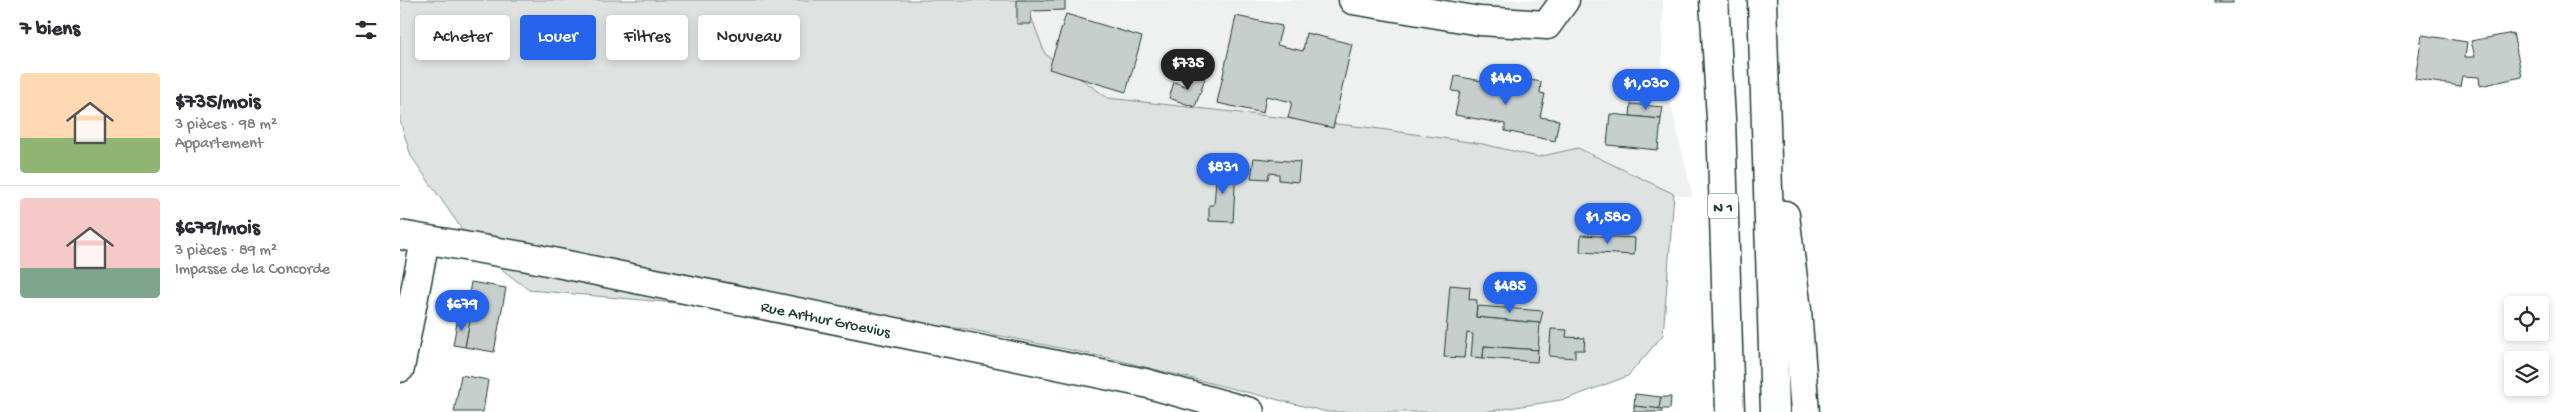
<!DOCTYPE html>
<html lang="fr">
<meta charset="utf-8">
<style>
:root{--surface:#fff;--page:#f2f2f3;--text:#2b2b33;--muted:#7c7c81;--line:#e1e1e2;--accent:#2563eb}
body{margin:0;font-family:"Gochi Hand",sans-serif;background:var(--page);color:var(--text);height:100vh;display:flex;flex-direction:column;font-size:19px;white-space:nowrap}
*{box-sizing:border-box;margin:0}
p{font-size:16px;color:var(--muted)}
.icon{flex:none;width:28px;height:28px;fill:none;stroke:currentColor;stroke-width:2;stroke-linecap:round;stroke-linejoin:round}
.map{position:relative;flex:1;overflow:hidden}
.side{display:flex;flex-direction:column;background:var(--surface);width:400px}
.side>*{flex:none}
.hud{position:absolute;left:15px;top:15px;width:475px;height:45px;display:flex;gap:10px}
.buttons{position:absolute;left:2104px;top:296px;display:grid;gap:10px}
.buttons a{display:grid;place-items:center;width:45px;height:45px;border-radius:5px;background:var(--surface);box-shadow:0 2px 8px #0003;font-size:25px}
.price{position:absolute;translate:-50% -42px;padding:0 11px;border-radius:18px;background:var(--accent);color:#fff;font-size:16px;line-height:32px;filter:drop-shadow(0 1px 2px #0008)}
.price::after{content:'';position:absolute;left:50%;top:30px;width:15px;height:11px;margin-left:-8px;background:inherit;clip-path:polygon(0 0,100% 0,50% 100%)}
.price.selected{background:#222;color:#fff}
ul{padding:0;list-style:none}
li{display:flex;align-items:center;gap:15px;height:125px;padding:0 20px}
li+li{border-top:1px solid var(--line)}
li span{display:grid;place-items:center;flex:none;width:140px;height:100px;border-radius:5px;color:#555}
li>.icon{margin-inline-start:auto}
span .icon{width:60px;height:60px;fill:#fffc;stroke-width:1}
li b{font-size:21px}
h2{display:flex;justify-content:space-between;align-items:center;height:60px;padding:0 20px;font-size:21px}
.pill{padding:0 18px;border-radius:5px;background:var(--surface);box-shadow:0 2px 8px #0003;font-size:18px;line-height:45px}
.pill.selected{background:var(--accent);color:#fff}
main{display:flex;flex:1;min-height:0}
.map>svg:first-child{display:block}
.built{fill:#eef1f0}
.green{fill:#dee3e2;stroke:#7e908b}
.building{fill:#c7cfcc;stroke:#1f3d34}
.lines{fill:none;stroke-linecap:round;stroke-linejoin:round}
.minor-casing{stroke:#1f3d34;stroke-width:31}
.highway-casing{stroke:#1f3d34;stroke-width:31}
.minor{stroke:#fff;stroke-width:28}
.highway{stroke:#fff;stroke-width:28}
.labels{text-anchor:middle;stroke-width:4.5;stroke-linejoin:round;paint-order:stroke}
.shield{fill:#fff;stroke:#627771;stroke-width:1}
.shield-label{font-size:15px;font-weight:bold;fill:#1f3d34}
.street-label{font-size:16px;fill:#1f3d34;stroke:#fff}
</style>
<main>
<section class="side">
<h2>7 biens<svg class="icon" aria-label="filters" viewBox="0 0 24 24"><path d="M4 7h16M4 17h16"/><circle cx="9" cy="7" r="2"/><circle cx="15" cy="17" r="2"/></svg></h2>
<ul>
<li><span style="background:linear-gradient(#ffd9b3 65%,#8fb573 0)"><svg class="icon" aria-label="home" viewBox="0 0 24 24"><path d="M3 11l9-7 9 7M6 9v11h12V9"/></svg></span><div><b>$735/mois</b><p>3 pièces · 98 m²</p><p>Appartement</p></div></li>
<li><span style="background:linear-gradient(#f6c9c9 70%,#7fa58c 0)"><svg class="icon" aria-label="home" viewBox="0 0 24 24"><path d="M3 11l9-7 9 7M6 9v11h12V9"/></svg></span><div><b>$679/mois</b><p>3 pièces · 89 m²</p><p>Impasse de la Concorde</p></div></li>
</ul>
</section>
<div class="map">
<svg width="2164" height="412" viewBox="0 0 2164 412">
<rect width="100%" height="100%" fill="#fff"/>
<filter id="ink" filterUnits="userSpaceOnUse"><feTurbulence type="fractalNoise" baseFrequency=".02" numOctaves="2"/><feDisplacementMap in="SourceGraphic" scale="10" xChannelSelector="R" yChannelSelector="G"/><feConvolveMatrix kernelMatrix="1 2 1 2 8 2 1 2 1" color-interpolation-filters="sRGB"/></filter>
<g filter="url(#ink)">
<path class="built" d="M 510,0 L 1263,0 L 1262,69 L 1293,197 L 588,102 Z"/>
<path class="green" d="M 0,0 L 625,0 L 645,54 L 708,98 L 973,128 L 1083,144 L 1138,157 L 1178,148 L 1274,194 L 1263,335 L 1228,376 L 1167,399 L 1084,412 L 927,412 L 709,358 L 567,329 L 129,290 L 77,251 L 11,156 L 0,121 Z"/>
<g class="building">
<path d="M 617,0 L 665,0 L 665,10 L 631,11 L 631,24 L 617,24 Z"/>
<rect x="1813" y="0" width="20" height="3"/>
<path d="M 666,14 L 742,37 L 726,92 L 649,69 Z"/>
<path d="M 836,16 L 882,26 L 877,45 L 903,51 L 906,33 L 952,44 L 933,128 L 888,118 L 892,102 L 866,96 L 863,113 L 817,103 Z"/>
<path d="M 2113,33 L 2122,77 L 2080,86 L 2079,77 L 2062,76 L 2060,86 L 2015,79 L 2022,35 L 2067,42 L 2065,57 L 2075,57 L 2071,41 Z"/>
<path d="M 792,74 L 805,79 L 795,107 L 769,98 L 774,82 L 788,87 Z"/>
<path d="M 1055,76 L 1114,87 L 1115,77 L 1141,82 L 1140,93 L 1145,94 L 1140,117 L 1159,120 L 1155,141 L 1105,131 L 1105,124 L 1055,115 L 1060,92 L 1052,91 Z"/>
<path d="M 1231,104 L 1263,107 L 1261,119 L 1230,116 Z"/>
<path d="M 1210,114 L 1261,119 L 1258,150 L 1207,145 Z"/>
<path d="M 854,158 L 900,162 L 898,182 L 879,180 L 879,174 L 869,173 L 868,179 L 851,178 Z"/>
<path d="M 812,167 L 836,168 L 833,222 L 809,221 L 809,205 L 814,205 L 816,180 L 811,180 Z"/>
<path d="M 1181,235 L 1235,238 L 1234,255 L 1180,252 Z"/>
<path d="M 71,282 L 106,288 L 94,352 L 65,347 L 70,319 L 65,318 Z"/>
<path d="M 1050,285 L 1070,287 L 1069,299 L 1077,300 L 1076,317 L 1140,323 L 1138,350 L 1084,346 L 1083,358 L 1071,357 L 1073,334 L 1067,333 L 1064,358 L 1044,357 Z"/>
<path d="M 1077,306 L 1143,311 L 1140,323 L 1076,317 Z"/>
<path d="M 58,317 L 70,319 L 65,347 L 53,345 Z"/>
<path d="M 1151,329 L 1167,330 L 1166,337 L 1185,338 L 1184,350 L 1175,350 L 1175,358 L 1149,356 Z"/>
<path d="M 1084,346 L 1138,350 L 1137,362 L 1083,358 Z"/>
<path d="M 61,375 L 88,380 L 83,412 L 54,412 Z"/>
<path d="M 1235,394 L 1261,397 L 1259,409 L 1234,406 Z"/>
<path d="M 1261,397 L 1271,397 L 1270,409 L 1259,409 Z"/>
<path d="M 1234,406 L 1262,409 L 1262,412 L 1234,412 Z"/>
</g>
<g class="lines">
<g class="minor-casing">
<g id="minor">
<path d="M 953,0 L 1080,21 L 1147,25 L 1165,0"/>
<path id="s1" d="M 0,235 L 128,257 L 745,383 L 850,412"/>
<path d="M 0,368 L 25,240"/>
</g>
</g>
<g class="highway-casing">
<g id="highway">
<path d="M 1314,0 L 1321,119 L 1330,412"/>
<path d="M 1362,0 L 1375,412"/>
<path d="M 1385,215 L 1397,310 L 1405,412"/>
</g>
</g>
<use href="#minor" class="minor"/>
<use href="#highway" class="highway"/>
</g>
</g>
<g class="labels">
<rect class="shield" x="1308" y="193.5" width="30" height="25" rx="4"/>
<g class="shield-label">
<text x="1323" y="211">N 1</text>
</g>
<g class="street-label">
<text dy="6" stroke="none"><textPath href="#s1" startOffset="434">Rue Arthur Groevius</textPath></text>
</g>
</g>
</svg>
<div class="buttons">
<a><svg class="icon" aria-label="locate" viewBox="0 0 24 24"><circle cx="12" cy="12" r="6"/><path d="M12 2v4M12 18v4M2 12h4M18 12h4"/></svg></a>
<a><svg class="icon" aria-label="layers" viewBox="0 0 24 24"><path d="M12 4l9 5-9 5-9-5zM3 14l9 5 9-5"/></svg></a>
</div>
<b class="price selected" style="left:788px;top:91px">$735</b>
<b class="price" style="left:1106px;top:106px">$440</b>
<b class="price" style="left:1246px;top:111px">$1,030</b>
<b class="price" style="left:823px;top:195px">$831</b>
<b class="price" style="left:1208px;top:245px">$1,580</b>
<b class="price" style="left:1110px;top:314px">$485</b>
<b class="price" style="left:62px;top:332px">$679</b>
<div class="hud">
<a class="pill">Acheter</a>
<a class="pill selected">Louer</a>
<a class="pill">Filtres</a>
<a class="pill">Nouveau</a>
</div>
</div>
</main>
